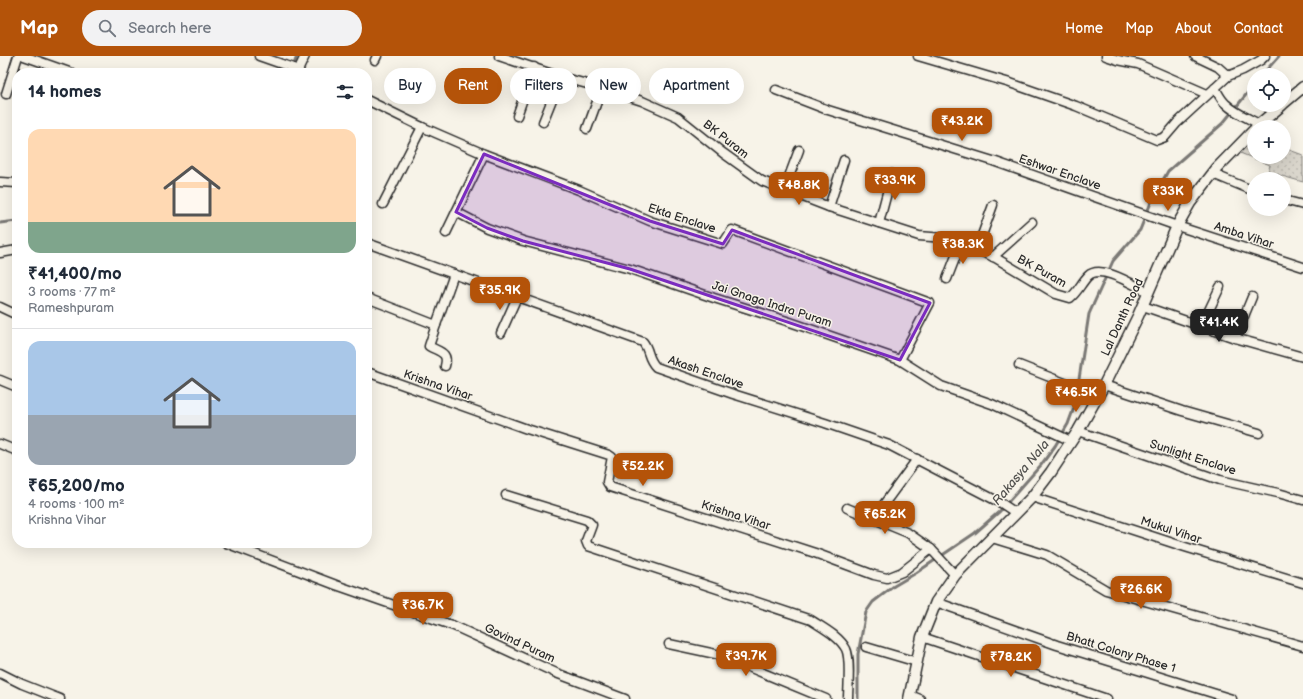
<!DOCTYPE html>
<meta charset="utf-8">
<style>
:root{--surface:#fff;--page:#f2f2f3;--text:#1f2937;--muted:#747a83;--line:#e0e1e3;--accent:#b45309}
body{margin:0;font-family:"Balsamiq Sans",sans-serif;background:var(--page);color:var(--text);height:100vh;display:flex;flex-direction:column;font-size:15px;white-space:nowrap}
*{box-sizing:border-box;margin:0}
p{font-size:13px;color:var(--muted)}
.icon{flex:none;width:22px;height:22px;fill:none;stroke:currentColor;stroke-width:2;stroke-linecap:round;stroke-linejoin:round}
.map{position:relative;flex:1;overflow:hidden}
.side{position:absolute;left:12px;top:12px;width:360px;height:480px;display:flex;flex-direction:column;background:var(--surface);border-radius:16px;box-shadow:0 4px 16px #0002}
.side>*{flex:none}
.hud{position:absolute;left:384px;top:12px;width:380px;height:36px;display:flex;gap:8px}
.controls{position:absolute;left:1247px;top:12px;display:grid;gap:8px}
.controls a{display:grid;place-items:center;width:44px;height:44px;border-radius:50%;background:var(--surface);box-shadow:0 4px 16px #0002;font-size:20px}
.price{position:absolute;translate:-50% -34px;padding:0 9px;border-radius:8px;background:var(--accent);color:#fff;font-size:13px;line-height:26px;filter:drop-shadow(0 1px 2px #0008)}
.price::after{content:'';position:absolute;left:50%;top:24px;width:12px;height:9px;margin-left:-6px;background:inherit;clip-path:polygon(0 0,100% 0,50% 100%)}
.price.current{background:#222;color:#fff}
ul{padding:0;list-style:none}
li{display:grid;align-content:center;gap:8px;height:212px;padding:0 16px}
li+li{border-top:1px solid var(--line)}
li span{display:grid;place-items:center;height:124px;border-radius:12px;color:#555}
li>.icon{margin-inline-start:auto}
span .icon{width:72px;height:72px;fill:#fffc;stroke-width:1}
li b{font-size:17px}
h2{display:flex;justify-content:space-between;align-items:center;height:48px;padding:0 16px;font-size:17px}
.chip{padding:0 14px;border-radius:18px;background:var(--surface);box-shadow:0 4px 16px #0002;font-size:14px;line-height:36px}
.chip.current{background:var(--accent);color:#fff}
header{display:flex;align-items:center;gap:24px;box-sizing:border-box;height:56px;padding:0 20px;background:var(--accent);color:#fff}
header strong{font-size:19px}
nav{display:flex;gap:22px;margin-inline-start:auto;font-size:14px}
.search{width:280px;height:36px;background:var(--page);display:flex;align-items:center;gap:10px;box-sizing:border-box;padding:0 14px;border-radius:22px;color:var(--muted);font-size:15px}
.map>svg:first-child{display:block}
.grass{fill:url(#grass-dots);stroke:#82807c}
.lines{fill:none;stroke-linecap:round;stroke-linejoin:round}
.stream{stroke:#7a7874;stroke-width:3}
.minor-casing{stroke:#2b2b2b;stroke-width:11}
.tertiary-casing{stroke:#2b2b2b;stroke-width:13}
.minor{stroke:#f7f3e8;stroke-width:8}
.tertiary{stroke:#f7f3e8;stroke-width:10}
.marked{fill:#7b2cbf;fill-opacity:0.2;stroke:#7b2cbf;stroke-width:3;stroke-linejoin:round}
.labels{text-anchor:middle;stroke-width:3;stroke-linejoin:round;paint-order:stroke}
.street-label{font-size:12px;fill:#2b2b2b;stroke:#f7f3e8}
.water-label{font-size:13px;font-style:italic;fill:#53524f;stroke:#f7f3e8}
</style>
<header>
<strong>Map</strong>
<div class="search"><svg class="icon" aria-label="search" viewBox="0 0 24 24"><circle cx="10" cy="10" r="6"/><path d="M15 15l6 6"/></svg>Search here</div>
<nav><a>Home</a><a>Map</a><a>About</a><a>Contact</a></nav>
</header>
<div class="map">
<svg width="1303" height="643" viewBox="0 0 1303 643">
<defs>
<pattern id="grass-dots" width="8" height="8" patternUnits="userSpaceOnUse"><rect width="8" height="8" fill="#dad6cc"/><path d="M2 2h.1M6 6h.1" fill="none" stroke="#bbb8af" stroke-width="1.8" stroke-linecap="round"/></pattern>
</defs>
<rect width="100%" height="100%" fill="#f7f3e8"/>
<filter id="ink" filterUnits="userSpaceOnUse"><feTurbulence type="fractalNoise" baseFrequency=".025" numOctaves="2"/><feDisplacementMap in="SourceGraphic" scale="8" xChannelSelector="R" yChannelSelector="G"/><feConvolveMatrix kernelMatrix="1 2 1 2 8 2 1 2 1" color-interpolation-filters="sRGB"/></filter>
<g filter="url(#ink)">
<path class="grass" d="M 1254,82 L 1254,101 L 1284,101 L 1284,92 L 1303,99 L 1303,126 L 1268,116 L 1270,109 L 1240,97 Z"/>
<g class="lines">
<g class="stream">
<path d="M 291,17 L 297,0"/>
<path d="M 1262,19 L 1279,0"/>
<path d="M 0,167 L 17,165"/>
<path d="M 858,643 L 858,598 L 866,556 L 873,546 L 894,530 L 916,517 L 975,477 L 1000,455 L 1041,409 L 1055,390 L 1068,368 L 1075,349 L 1089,258 L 1113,205 L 1140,174 L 1152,144 L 1168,115 L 1223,67 L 1254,29"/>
</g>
<g class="minor-casing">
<g id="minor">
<path d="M 24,0 L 72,17"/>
<path d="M 259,0 L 299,14"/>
<path d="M 499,0 L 561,21 L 602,32 L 642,45 L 678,61 L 723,97 L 762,125 L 829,151 L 919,180 L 944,182 L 961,187 L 994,201 L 1056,238 L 1070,242 C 1078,236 1081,227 1088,220 C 1101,207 1135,230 1148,236"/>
<path d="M 918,0 L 1010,27 L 1076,50 L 1157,84 L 1165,81 L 1177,67 L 1228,20 L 1243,14 L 1261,4 L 1265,0"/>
<path d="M 1106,0 L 1118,4 L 1138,8 L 1207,38"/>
<path d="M 1195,0 L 1218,11 L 1228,20"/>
<path d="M 375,4 L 377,0"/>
<path d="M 297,17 L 305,0"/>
<path d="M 1215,32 C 1218,37 1221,44 1226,48 C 1235,57 1248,62 1259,68"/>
<path d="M 776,34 L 828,54 L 993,105 L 1177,170 L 1303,211"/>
<path d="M 6,38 L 18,0"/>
<path d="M 367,44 L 422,71 L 484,98 L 579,134 L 650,165 L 723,188 L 732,174 L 930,247 L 900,304"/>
<path d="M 517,60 L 534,11"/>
<path d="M 543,66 L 561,21"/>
<path d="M 587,73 L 602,32"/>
<path d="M 1213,118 L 1254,135"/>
<path d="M 0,126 L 17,127"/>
<path d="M 784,134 L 799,94"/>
<path d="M 1284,144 L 1303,149"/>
<path d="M 383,148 L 422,71"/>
<path d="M 829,151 L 844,104"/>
<path d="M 456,156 L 487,172 L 523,185 L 630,213 L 714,242 L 790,266 L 900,304 L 941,330 L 992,348 L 1071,385"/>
<path d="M 879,167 L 892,118"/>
<path d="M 446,177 L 484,98"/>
<path d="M 367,187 L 643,286 C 650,295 647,302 656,311 L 733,338 L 825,367 L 889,389 L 1001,447 L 1016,457"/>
<path d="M 977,193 L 993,149"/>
<path d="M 0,197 L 17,194"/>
<path d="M 993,201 L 1032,166"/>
<path d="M 947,223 L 961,187"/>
<path d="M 367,242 L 436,269 L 454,218"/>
<path d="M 1143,250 L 1235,282 L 1303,301"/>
<path d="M 0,251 L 17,259"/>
<path d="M 436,269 L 429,290 C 439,296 449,296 445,310"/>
<path d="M 1201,271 L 1220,231"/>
<path d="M 501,277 L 517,241"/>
<path d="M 1235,282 L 1252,241"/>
<path d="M 1019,309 L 1075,331 L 1096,343"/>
<path d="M 367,316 L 527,373 L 609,399 L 612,401 L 607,426 L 610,431 L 815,497 L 874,519 L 887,522 L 902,516 L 931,493 L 955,519"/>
<path d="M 0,324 L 17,331"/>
<path d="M 1104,329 L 1182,355 L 1259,377"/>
<path d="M 1078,375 L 1220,424 L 1278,437 L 1303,444"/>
<path d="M 0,388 L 17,395"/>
<path d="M 506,439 L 587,464 L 592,469 L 586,485 L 588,490 L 811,564 C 823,572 839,580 846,593 C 851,603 848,632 848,643"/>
<path d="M 1032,441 L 1185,491 L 1303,527"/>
<path d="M 847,452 L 908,477 L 931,493"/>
<path d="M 873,463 L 917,403"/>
<path d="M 992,482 L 1047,499 L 1106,534 L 1303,590"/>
<path d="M 226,487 L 336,529 L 454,570 L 556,617 L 625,643"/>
<path d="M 936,546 L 1057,589 L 1232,643"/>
<path d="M 922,581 L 1107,643"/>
<path d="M 669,588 L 725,600 L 751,612 L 826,643"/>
<path d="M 866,591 L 917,606"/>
<path d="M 0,617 L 22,628 L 60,643"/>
<path d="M 910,639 L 920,643"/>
</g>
</g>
<g class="tertiary-casing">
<g id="tertiary">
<path d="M 1284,47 L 1303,31"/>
<path d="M 1256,71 L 1282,49"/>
<path d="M 909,643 L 922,581 L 936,546 L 955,519 L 1032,441 L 1051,416 L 1078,375 L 1104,329 L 1138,260 L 1177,170 L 1190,147 L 1217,112 L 1254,74"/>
</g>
</g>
<use href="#minor" class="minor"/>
<use href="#tertiary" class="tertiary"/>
</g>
</g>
<path class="marked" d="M 484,98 L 650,165 L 723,188 L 732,174 L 930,247 L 900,304 L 630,213 L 523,185 L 487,172 L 456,156 Z"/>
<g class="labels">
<g class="street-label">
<text transform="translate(726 83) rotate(38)" y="4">BK Puram</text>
<text transform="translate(1060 116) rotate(19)" y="4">Eshwar Enclave</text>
<text transform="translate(682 162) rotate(18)" y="4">Ekta Enclave</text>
<text transform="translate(1244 179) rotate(18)" y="4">Amba Vihar</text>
<text transform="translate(1042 215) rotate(29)" y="4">BK Puram</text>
<text transform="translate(772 248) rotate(18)" y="4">Jai Gnaga Indra Puram</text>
<text transform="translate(1122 261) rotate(-65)" y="4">Lal Danth Road</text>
<text transform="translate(706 316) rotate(19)" y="4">Akash Enclave</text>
<text transform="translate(438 329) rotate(19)" y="4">Krishna Vihar</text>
<text transform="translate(1193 401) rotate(18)" y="4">Sunlight Enclave</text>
<text transform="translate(736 459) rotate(18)" y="4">Krishna Vihar</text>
<text transform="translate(1171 474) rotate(18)" y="4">Mukul Vihar</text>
<text transform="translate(520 587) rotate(25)" y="4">Govind Puram</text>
<text transform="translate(1121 596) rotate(17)" y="4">Bhatt Colony Phase 1</text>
</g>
<g class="water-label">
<text transform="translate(1020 416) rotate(-50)" y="5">Rakasya Nala</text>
</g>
</g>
</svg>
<div class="controls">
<a><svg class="icon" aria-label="locate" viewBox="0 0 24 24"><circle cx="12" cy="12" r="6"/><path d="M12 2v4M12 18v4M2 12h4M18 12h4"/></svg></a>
<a>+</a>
<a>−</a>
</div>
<b class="price" style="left:962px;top:86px">₹43.2K</b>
<b class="price" style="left:895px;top:145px">₹33.9K</b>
<b class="price" style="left:799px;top:150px">₹48.8K</b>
<b class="price" style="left:1168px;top:156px">₹33K</b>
<b class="price" style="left:963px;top:209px">₹38.3K</b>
<b class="price" style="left:500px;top:255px">₹35.9K</b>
<b class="price current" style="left:1219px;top:287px">₹41.4K</b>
<b class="price" style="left:1076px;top:357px">₹46.5K</b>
<b class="price" style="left:643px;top:431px">₹52.2K</b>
<b class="price" style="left:885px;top:479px">₹65.2K</b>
<b class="price" style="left:1141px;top:554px">₹26.6K</b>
<b class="price" style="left:423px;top:570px">₹36.7K</b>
<b class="price" style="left:746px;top:621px">₹39.7K</b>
<b class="price" style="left:1011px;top:622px">₹78.2K</b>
<div class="hud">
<a class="chip">Buy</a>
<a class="chip current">Rent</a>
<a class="chip">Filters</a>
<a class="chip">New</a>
<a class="chip">Apartment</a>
</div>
<section class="side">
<h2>14 homes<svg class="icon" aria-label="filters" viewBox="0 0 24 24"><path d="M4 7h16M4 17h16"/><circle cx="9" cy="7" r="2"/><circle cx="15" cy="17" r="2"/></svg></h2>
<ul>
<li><span style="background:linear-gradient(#ffd9b3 75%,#7fa58c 0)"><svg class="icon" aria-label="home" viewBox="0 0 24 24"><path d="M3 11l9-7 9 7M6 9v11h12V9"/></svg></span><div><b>₹41,400/mo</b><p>3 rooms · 77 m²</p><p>Rameshpuram</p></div></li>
<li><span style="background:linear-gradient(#a9c7e8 60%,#9aa5b1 0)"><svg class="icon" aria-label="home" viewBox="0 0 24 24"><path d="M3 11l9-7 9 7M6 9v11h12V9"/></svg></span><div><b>₹65,200/mo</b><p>4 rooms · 100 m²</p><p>Krishna Vihar</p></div></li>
</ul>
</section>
</div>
